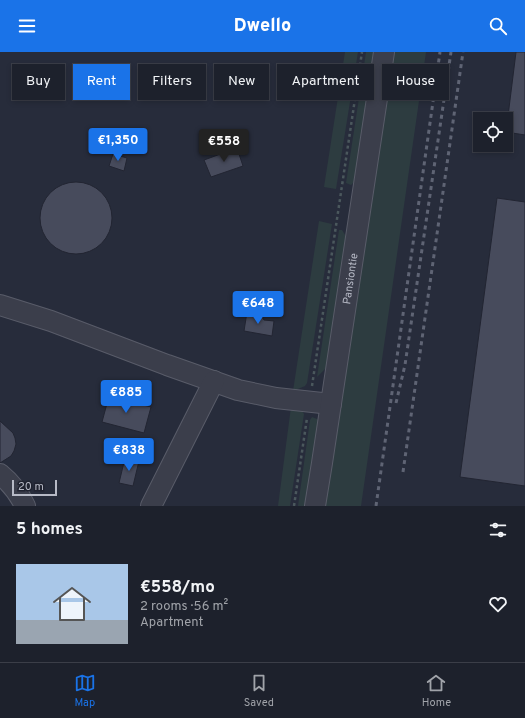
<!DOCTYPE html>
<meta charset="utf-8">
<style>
:root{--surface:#1d212c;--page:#2a2e38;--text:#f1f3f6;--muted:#a0a3a9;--line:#3b3e48;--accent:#1a73e8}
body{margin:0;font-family:Overpass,sans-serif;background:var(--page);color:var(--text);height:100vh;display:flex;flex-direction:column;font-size:15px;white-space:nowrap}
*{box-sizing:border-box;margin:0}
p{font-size:13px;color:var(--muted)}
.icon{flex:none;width:22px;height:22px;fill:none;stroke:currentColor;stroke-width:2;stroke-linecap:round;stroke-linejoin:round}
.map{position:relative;height:454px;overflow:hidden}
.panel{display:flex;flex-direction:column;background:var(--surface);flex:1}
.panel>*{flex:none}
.banner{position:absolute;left:12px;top:12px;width:501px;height:36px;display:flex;gap:8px}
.buttons{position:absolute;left:473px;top:60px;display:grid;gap:8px}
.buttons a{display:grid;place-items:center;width:40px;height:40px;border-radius:0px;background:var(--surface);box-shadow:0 2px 6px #0003,0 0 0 1px var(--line);font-size:20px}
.scale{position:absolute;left:12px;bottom:10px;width:45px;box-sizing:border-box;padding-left:4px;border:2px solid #b7bac6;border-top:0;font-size:11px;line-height:14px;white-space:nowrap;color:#b7bac6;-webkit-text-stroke:3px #202330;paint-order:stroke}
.price{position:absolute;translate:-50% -34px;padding:0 9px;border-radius:4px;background:var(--accent);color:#fff;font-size:13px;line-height:26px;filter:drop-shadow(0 1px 2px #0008)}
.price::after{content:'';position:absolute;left:50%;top:24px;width:12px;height:9px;margin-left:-6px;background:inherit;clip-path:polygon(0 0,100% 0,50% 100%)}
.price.current{background:#222;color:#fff}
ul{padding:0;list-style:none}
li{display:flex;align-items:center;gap:12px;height:100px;padding:0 16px}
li+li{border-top:1px solid var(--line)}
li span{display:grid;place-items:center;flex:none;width:112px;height:80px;border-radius:0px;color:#555}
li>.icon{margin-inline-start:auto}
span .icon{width:48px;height:48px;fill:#fffc;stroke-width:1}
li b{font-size:17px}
h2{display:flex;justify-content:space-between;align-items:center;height:48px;padding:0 16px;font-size:17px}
.tag{padding:0 14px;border-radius:0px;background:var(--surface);box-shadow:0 2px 6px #0003,0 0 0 1px var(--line);font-size:14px;line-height:36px}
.tag.current{background:var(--accent);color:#fff}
header{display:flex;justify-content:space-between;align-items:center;height:52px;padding:0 16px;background:var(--accent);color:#fff;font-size:18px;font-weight:800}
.tabs{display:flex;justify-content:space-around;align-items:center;height:56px;border-top:1px solid var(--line);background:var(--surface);font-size:11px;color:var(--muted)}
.tabs a{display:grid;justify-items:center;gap:2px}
.tabs .current{color:var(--accent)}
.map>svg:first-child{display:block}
.green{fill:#2d3c40}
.building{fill:#474b5c;stroke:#222532}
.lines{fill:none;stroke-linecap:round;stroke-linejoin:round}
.minor-casing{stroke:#595c69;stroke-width:22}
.path{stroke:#4b585d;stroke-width:2.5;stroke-dasharray:3 3;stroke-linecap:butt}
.minor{stroke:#3b3e4b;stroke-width:20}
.rail{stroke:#5f6474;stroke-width:3;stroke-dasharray:4 4;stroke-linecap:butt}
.labels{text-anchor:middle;stroke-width:3;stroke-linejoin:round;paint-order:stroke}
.street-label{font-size:11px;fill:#b7bac6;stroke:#202330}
</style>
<header><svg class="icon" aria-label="menu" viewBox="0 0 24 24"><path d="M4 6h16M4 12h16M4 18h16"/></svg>Dwello<svg class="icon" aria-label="search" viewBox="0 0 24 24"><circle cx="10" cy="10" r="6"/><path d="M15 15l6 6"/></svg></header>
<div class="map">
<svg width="525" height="454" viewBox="0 0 525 454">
<rect width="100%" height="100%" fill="#272c3b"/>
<g class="green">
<path d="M 345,0 L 358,0 L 336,137 L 324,135 Z"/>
<path d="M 366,0 L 375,0 L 355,129 L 351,133 L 346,131 Z"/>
<path d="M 393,0 L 426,0 L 361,454 L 322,454 Z"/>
<path d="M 319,169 L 332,172 L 307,331 L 305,334 L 293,339 Z"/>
<path d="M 339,178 L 342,178 L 347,186 L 327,315 L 317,325 Z"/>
<path d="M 291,355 L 302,359 L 304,362 L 290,454 L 278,454 Z"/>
<path d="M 312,365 L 317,367 L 319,369 L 306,454 L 298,454 L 310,368 Z"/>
</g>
<g class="building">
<path d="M 516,0 L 525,0 L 525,83 L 506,80 Z"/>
<path d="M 237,96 L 243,114 L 211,125 L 204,108 Z"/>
<path d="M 113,102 L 127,106 L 124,119 L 109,114 Z"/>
<circle cx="76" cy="166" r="36"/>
<path d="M 497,146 L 525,150 L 525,434 L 460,425 Z"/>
<path d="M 247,260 L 260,262 L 264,268 L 274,269 L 272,284 L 244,279 Z"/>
<path d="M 109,344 L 151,355 L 144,381 L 102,370 Z"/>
<path d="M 0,369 L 13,381 L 15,386 L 16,392 L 14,399 L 11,404 L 0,411 Z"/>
<path d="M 125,406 L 139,409 L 133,434 L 119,431 Z"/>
</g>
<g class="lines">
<g class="minor-casing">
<g id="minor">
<path d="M 0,253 L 51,269 L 167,313 L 238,338 L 276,346 L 331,352"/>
<path d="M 0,422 C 11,431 19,441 25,454"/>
<path d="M 151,454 L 214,329"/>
<path id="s1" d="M 315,454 L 322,411 L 384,0"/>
</g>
</g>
<g class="path">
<path d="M 312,334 L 362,0"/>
<path d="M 294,454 L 307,366"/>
</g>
<use href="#minor" class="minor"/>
<g class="rail">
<path d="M 396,351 L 405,313 L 451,0"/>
<path d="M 403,420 L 463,0"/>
<path d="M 376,454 L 440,0"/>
</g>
</g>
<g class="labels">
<g class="street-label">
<text dy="4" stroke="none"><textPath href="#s1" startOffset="230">Pansiontie</textPath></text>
</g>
</g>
</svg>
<div class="buttons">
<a><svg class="icon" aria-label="locate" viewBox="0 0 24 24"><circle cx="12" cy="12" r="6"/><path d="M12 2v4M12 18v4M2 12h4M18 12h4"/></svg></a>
</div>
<div class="scale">20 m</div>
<b class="price" style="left:118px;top:110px">€1,350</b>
<b class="price current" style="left:224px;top:111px">€558</b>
<b class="price" style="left:258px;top:273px">€648</b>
<b class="price" style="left:126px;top:362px">€885</b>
<b class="price" style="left:129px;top:420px">€838</b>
<div class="banner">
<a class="tag">Buy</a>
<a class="tag current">Rent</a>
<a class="tag">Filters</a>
<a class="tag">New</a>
<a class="tag">Apartment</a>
<a class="tag">House</a>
</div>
</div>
<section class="panel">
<h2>5 homes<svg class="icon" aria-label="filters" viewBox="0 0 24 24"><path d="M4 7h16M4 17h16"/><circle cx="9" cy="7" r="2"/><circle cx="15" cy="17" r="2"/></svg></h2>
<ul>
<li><span style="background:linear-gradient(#a9c7e8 70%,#9aa5b1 0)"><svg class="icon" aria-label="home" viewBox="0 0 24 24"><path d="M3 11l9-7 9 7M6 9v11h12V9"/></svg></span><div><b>€558/mo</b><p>2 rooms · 56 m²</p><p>Apartment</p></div><svg class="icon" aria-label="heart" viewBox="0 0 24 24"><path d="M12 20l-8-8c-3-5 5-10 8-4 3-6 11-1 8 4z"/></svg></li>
</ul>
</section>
<nav class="tabs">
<a class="current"><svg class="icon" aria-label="map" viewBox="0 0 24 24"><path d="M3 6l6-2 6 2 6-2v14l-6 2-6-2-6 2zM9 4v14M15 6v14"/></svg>Map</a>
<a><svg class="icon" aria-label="saved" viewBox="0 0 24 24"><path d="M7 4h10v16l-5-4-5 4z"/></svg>Saved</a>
<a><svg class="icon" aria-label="home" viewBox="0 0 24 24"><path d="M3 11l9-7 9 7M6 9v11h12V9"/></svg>Home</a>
</nav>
